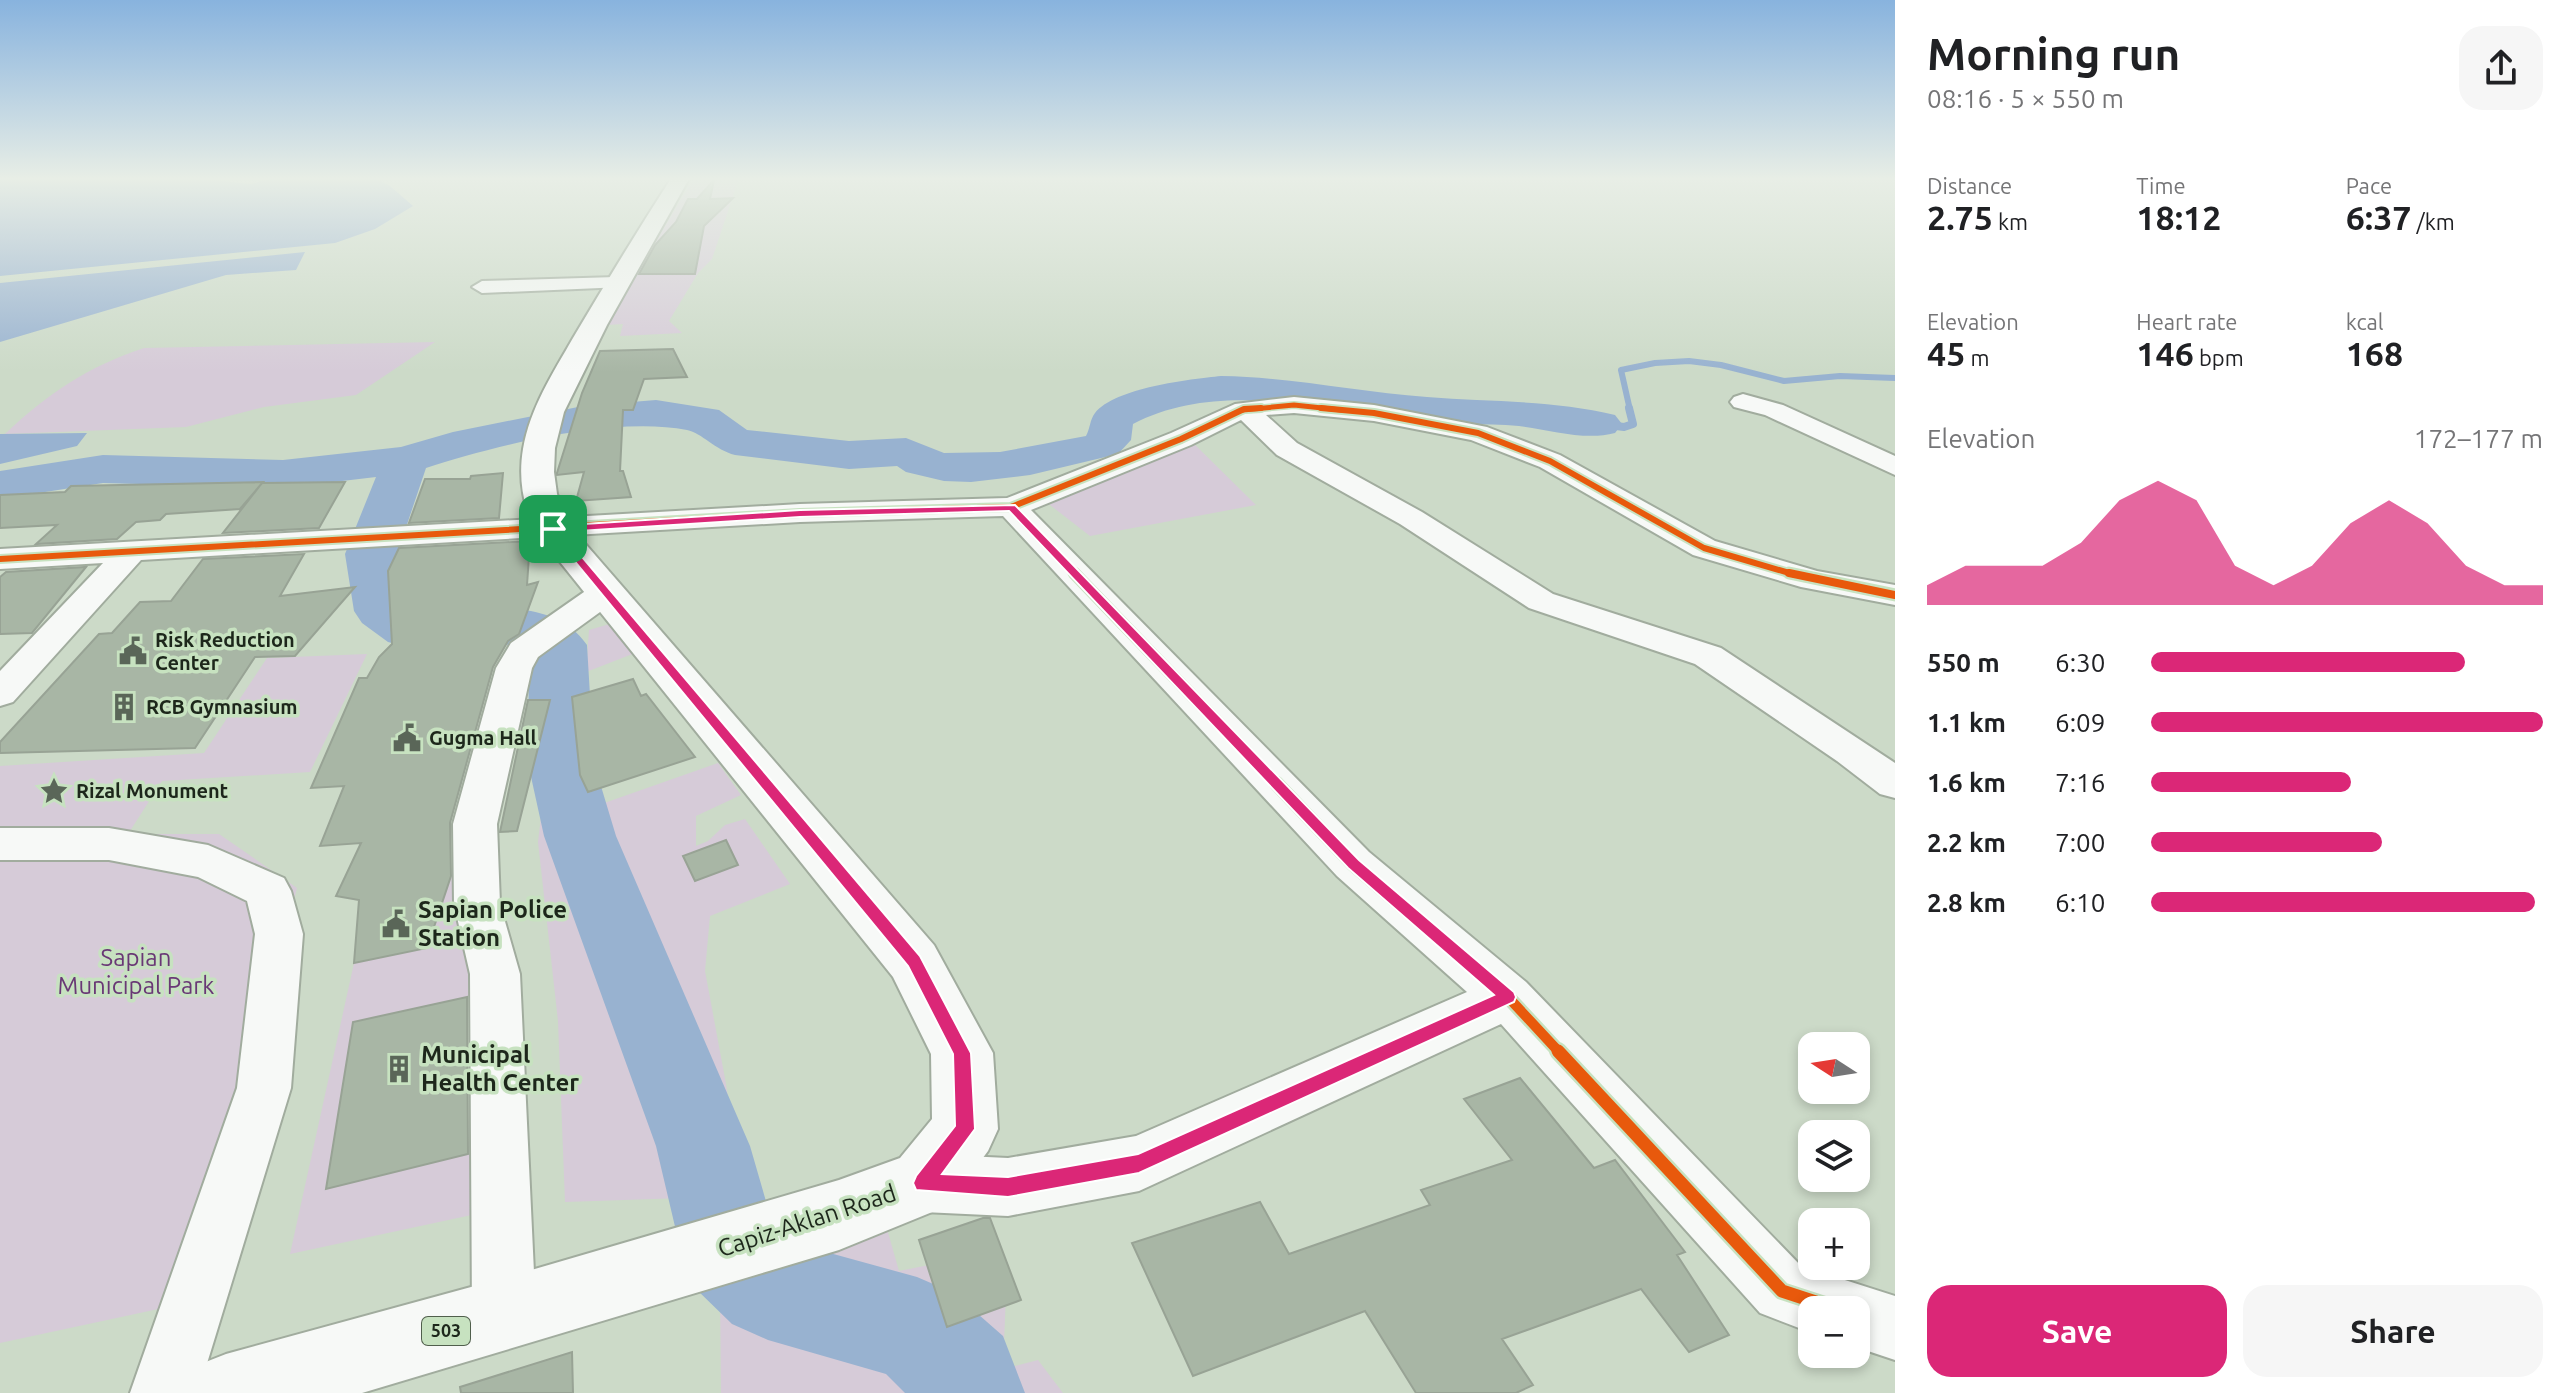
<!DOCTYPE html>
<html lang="en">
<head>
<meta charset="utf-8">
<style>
	:root { --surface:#fff; --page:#f6f6f6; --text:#202124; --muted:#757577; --accent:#db2777 }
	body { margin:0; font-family:Ubuntu,sans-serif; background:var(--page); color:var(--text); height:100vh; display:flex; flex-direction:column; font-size:30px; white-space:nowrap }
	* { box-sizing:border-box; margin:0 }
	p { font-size:26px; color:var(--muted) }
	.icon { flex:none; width:44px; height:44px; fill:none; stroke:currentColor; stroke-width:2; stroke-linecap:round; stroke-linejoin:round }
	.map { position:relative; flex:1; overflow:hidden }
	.details { display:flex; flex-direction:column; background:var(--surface); width:680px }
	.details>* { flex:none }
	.needle { width:52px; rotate:282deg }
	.tools { position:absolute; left:1798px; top:1032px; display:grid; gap:16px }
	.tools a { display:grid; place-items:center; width:72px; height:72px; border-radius:16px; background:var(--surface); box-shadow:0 4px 12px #0003; font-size:40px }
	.pin { position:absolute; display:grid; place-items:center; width:68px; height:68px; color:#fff; margin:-34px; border-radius:16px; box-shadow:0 4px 12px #0006 }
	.round { display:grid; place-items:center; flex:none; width:84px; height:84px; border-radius:24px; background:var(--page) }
	.head { display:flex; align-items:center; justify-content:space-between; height:136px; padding:0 32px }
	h1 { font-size:44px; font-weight:700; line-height:60px }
	.stats { display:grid; grid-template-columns:repeat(3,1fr); gap:12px; height:136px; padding:8px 32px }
	.stats div { display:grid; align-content:center }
	.stats b { font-size:34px; font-weight:700 }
	.stats small { font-size:22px; font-weight:400 }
	.stats p { font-size:22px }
	.chart { height:224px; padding:16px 32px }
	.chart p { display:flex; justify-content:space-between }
	.chart svg { width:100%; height:144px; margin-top:8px; fill:var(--accent); opacity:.7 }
	.primary-button { display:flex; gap:16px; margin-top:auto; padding:16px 32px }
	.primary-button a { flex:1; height:92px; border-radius:24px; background:var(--accent); color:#fff; font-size:32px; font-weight:700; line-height:92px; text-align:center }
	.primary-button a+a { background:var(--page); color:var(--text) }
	ul { padding:0 32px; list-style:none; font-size:26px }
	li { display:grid; grid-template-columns:128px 96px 1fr; align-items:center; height:60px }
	li i { height:20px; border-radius:10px; background:var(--accent) }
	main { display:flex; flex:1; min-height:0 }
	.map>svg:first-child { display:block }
	.green { fill:#d6cbd8 }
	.water { fill:#98b2d0 }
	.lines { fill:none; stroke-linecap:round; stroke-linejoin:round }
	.stream-far1 { stroke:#98b2d0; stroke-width:6 }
	.stream { stroke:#98b2d0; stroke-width:8 }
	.river { fill:#98b2d0; fill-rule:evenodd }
	.building { fill:#a8b6a5; stroke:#98a395; stroke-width:2 }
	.minor-casing { stroke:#a1ac9e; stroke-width:4 }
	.primary-casing { stroke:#a1ac9e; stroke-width:4 }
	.minor { fill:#f7f9f7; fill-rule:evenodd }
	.primary { fill:#f7f9f7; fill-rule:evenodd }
	.cycleway-far4-casing { stroke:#c7e2c0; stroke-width:8 }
	.cycleway-far3-casing { stroke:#c7e2c0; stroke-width:10 }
	.cycleway-far2-casing { stroke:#c7e2c0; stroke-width:13 }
	.cycleway-far1-casing { stroke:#c7e2c0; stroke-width:15 }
	.cycleway-casing { stroke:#c7e2c0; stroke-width:18 }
	.cycleway-far4 { stroke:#e8590c; stroke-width:5 }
	.cycleway-far3 { stroke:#e8590c; stroke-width:6 }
	.cycleway-far2 { stroke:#e8590c; stroke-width:8 }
	.cycleway-far1 { stroke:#e8590c; stroke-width:10 }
	.cycleway { stroke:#e8590c; stroke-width:13 }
	.route { fill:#db2777; stroke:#fff; stroke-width:2; fill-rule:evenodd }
	.labels { text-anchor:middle; stroke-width:7; stroke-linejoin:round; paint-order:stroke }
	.shield { fill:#c7e2c0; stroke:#505f4c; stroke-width:2 }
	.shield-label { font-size:18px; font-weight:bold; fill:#1d271b }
	.poi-label { font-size:20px; font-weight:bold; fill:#1d271b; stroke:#c7e2c0; text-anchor:start }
	.near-poi-label { font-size:24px; font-weight:bold; fill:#1d271b; stroke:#c7e2c0; text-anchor:start }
	.near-park-label { font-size:24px; fill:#693875; stroke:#c7e2c0 }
	.near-street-label { font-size:24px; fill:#1d271b; stroke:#c7e2c0 }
</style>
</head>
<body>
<main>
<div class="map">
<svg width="1895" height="1393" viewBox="0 0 1895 1393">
	<rect width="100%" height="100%" fill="#ccdac8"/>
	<path class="green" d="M694 177H763L738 181 712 259 698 273 669 321 682 333 620 336 623 324 607 325Z
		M435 342 356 395 264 407 186 427 5 434C47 394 89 366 144 348Z
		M1184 434 1256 505 1090 536 1032 491Z
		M620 621 648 648 586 672 589 630Z
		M367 654 310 772 162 781 128 834H219L297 888 191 1302 0 1343V766L204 753 267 658Z
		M718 763 741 795 696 816V846L708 841 725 825 745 819 790 884 710 916 705 971 726 1084 742 1196 565 1202 558 1021 538 842 546 775 576 779 593 807Z
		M456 859 494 991 353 1022 327 1188 489 1149 527 1203 290 1254 354 963 427 948Z
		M877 1194 899 1271 964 1258 1006 1293 1003 1369 1038 1360 1063 1393H721L720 1289 700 1263Z"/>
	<path class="water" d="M0 177H179L251 184 275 177 375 178 390 186 413 206 375 229 335 243 0 276Z
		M305 252 296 270 226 275 0 342V283Z
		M87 433 77 446 0 464V434Z"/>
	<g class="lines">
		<path class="stream-far1" d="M1630 410 1621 370 1655 363 1689 361 1721 365 1784 381 1840 376 1895 378"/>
		<path class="stream" d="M1600 424 1624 427 1633 424 1629 408"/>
		<path class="river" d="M1221 376C1291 377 1358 392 1427 397 1490 402 1554 400 1615 415L1622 424 1615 433C1585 441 1550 430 1519 426 1484 423 1449 425 1415 421 1323 410 1220 379 1133 424L1131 440 1118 454 1030 475 971 482 944 481 906 472 897 466 849 469 735 455C715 450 702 433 687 430 613 416 497 445 426 468L397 554 408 604 421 612C475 611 551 593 587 645L594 763 616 836 750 1146 772 1222 797 1244 917 1277 954 1293 1003 1336 1025 1393H905L886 1374 768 1340 732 1324 695 1288 681 1252 656 1146 544 836 528 763 529 651 519 644 408 647 388 642 362 623 354 611 345 554 376 477 283 488 103 483 0 499V471L103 455 283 460 401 447 453 432 583 406 656 400 719 410 747 430 849 441 906 438 944 453 1000 452 1086 436C1090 429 1090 419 1095 413 1115 388 1190 379 1221 376Z"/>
	</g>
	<path class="building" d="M714 180 710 199 733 198 704 226 695 274H639L655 245 676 222 688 199H697Z
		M673 349 687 377 644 379 633 410H623L620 471H623L631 497 576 501 584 472 557 475V473L582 393 600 351Z
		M503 473 499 518 409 523 425 479H470L471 476Z
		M263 482 240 509 166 514 160 520 136 522 117 539 36 544 57 525 0 528V495L65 492 71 486Z
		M345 482 319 528 223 533 262 483Z
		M530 541 527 585 538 582 519 634 508 641 493 667 450 823 451 876 427 948 354 963 359 900 336 896 361 843 320 846 344 786 311 788 359 678H367L379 657 392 644 388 571 399 548Z
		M304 554 280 596 355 587 295 656 255 657 195 748 0 753V742L99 634 112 633 140 602 171 601 203 559Z
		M86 567 32 633 0 634V577L6 572Z
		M633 679 641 696 646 694 695 757 588 792 580 775 572 697Z
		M528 700H550L517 831 500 832Z
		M726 840 738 865 695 881 683 856Z
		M467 997 468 1154 326 1189 353 1022Z
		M1520 1078 1594 1168 1615 1160 1685 1252 1677 1255 1729 1335 1689 1352 1641 1289 1502 1339 1533 1385 1516 1393H1416L1365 1311 1193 1376 1132 1243 1260 1202 1289 1254 1430 1205 1421 1190 1512 1160 1464 1099Z
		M983 1218H990L1021 1300 947 1327 919 1240Z
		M572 1352 573 1393H461L460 1387Z"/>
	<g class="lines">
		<defs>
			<path id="minor" d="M616 277 626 283 623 287 482 293 472 287 482 281Z
				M1743 394 1783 405 1895 456V475L1765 415 1734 407 1730 402 1734 397Z
				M1294 397 1374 405 1487 427 1560 455 1715 541 1817 571 1895 585V605L1801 587 1693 555 1540 467 1471 440 1374 421 1294 413 1266 415 1297 443 1422 512 1553 594 1721 648 1895 763V798L1880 794 1837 761 1695 664 1529 608 1400 524 1277 455 1241 420 1191 445 1031 510 1369 852 1526 982 1801 1266 1895 1296V1360L1856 1347V1310H1812V1333L1760 1313 1501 1024 1139 1191 1008 1216 923 1212 902 1203 894 1183 902 1163 923 1154 1008 1158 1136 1136 1467 992 1337 876 1003 516 800 522 141 560 13 702 0 706V671L103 563 0 569V549L800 504 1007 498 1171 433 1235 404Z
				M606 582 618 585 623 592 618 599 538 657 532 668 497 824 500 904 520 974 536 1315 527 1338 504 1347 481 1338 472 1315 470 974 454 904 453 824 496 668 511 643 594 585Z
				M0 828H109L208 845 284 878 291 891 303 934 291 1088 198 1393H130L237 1088 255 934 247 901 198 877 109 860H0Z"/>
			<path id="primary" d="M672 177H690L607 325 564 412 555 448 554 472 557 494 569 525 934 945 993 1053 998 1129 988 1151 947 1206 839 1250 362 1393H187L198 1365 226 1354 504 1278 839 1180 900 1158 932 1119 931 1054 893 977 540 537C523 511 518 479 523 449 530 408 553 373 573 338 605 284 638 230 672 177Z"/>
		</defs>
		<use href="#minor" class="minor-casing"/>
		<use href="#primary" class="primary-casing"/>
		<use href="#minor" class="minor"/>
		<use href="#primary" class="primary"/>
		<defs>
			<path id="cycleway-far4" d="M1243 410 1294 405 1341 410"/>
			<path id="cycleway-far3" d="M1321 408 1374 413 1478 433 1550 461 1704 548 1796 575
				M1011 507 1076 575
				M0 559 800 513 1011 507 1181 439 1244 409 1261 408"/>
			<path id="cycleway-far2" d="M1074 573 1278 785
				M1789 573 1895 595"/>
			<path id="cycleway-far1" d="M1276 783 1353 864 1508 997 1560 1053"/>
			<path id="cycleway" d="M1558 1051 1782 1291 1840 1310"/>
		</defs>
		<use href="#cycleway-far4" class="cycleway-far4-casing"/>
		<use href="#cycleway-far3" class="cycleway-far3-casing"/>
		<use href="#cycleway-far2" class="cycleway-far2-casing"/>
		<use href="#cycleway-far1" class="cycleway-far1-casing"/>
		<use href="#cycleway" class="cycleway-casing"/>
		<use href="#cycleway-far4" class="cycleway-far4"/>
		<use href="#cycleway-far3" class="cycleway-far3"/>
		<use href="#cycleway-far2" class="cycleway-far2"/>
		<use href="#cycleway-far1" class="cycleway-far1"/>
		<use href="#cycleway" class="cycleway"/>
	</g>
	<linearGradient id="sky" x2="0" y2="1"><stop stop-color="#88b3de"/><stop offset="0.48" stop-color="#e8eee6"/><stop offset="1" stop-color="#e8eee6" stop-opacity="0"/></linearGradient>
	<rect width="1895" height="372" fill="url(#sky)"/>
	<path class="route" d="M1015 505 1359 860 1514 992 1516 997 1514 1002 1139 1173 1008 1197 916 1190 913 1183 916 1176 955 1126 953 1054 908 966 548 529 553 526 800 510ZM1009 511 1348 868 1494 995 1138 1154 1008 1177 942 1174 975 1129 971 1053 920 956 561 532 800 517Z"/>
	<defs>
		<symbol id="civic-bare" viewBox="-9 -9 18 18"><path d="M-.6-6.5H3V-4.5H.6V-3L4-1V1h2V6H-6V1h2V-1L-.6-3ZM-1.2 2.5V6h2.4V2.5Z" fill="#5a6658" stroke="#c7e2c0" stroke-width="2.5" paint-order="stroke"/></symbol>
		<symbol id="building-bare" viewBox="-9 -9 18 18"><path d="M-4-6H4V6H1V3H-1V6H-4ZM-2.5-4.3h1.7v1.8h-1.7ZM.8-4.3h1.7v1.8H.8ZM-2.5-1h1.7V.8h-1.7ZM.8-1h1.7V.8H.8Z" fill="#5a6658" stroke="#c7e2c0" stroke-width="2.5" paint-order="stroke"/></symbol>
		<symbol id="sight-bare" viewBox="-9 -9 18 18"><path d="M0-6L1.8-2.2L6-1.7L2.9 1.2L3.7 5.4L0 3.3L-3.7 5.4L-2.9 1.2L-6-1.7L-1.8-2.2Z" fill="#5a6658" stroke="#c7e2c0" stroke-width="2.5" paint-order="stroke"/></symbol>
	</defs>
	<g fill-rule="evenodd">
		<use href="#civic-bare" x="113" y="631" width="40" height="40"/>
		<use href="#building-bare" x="104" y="687" width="40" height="40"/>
		<use href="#civic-bare" x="387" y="718" width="40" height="40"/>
		<use href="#sight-bare" x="34" y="771" width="40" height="40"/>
		<use href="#civic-bare" x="376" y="904" width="40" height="40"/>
		<use href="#building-bare" x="379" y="1049" width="40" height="40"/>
	</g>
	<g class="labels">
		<rect class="shield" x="422" y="1317" width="48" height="28" rx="6"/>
		<g class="shield-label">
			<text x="446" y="1337">503</text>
		</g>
		<g class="poi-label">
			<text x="155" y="647">Risk Reduction<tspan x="155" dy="23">Center</tspan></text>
			<text x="146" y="714">RCB Gymnasium</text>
			<text x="429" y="745">Gugma Hall</text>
			<text x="76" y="798">Rizal Monument</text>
		</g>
		<g class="near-poi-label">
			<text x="418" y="918">Sapian Police<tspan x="418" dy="28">Station</tspan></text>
			<text x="421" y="1063">Municipal<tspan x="421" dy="28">Health Center</tspan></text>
		</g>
		<g class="near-park-label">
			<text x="136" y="966">Sapian<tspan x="136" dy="28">Municipal Park</tspan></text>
		</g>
		<g class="near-street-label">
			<text transform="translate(807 1221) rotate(-18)" y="8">Capiz-Aklan Road</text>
		</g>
	</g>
</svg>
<div class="tools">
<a><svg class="needle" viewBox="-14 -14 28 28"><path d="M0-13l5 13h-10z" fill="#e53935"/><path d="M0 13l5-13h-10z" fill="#757577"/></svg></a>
<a><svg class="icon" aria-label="layers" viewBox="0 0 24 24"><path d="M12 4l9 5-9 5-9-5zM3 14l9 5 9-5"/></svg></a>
<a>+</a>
<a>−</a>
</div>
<div class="pin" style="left:553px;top:529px;background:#1e9e55"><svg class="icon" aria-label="arrive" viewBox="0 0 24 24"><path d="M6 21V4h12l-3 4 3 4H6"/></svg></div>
</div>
<section class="details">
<div class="head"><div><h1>Morning run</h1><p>08:16 · 5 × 550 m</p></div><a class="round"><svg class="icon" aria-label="share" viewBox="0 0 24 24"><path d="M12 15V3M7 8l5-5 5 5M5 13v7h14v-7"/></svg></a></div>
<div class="stats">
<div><p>Distance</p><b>2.75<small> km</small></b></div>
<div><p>Time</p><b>18:12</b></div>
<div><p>Pace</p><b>6:37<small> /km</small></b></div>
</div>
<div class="stats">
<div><p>Elevation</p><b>45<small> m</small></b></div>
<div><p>Heart rate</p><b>146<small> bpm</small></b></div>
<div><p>kcal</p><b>168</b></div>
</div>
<div class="chart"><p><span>Elevation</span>172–177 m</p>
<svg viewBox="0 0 160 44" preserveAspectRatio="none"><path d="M0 44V38L10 32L20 32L30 32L40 25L50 12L60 6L70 12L80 32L90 38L100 32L110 19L120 12L130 19L140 32L150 38L160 38V44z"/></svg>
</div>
<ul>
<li><b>550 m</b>6:30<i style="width:80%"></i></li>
<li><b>1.1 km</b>6:09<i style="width:100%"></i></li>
<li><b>1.6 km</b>7:16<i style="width:51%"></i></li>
<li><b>2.2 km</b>7:00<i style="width:59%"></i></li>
<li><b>2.8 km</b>6:10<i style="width:98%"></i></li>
</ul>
<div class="primary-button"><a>Save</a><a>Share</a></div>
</section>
</main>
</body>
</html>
